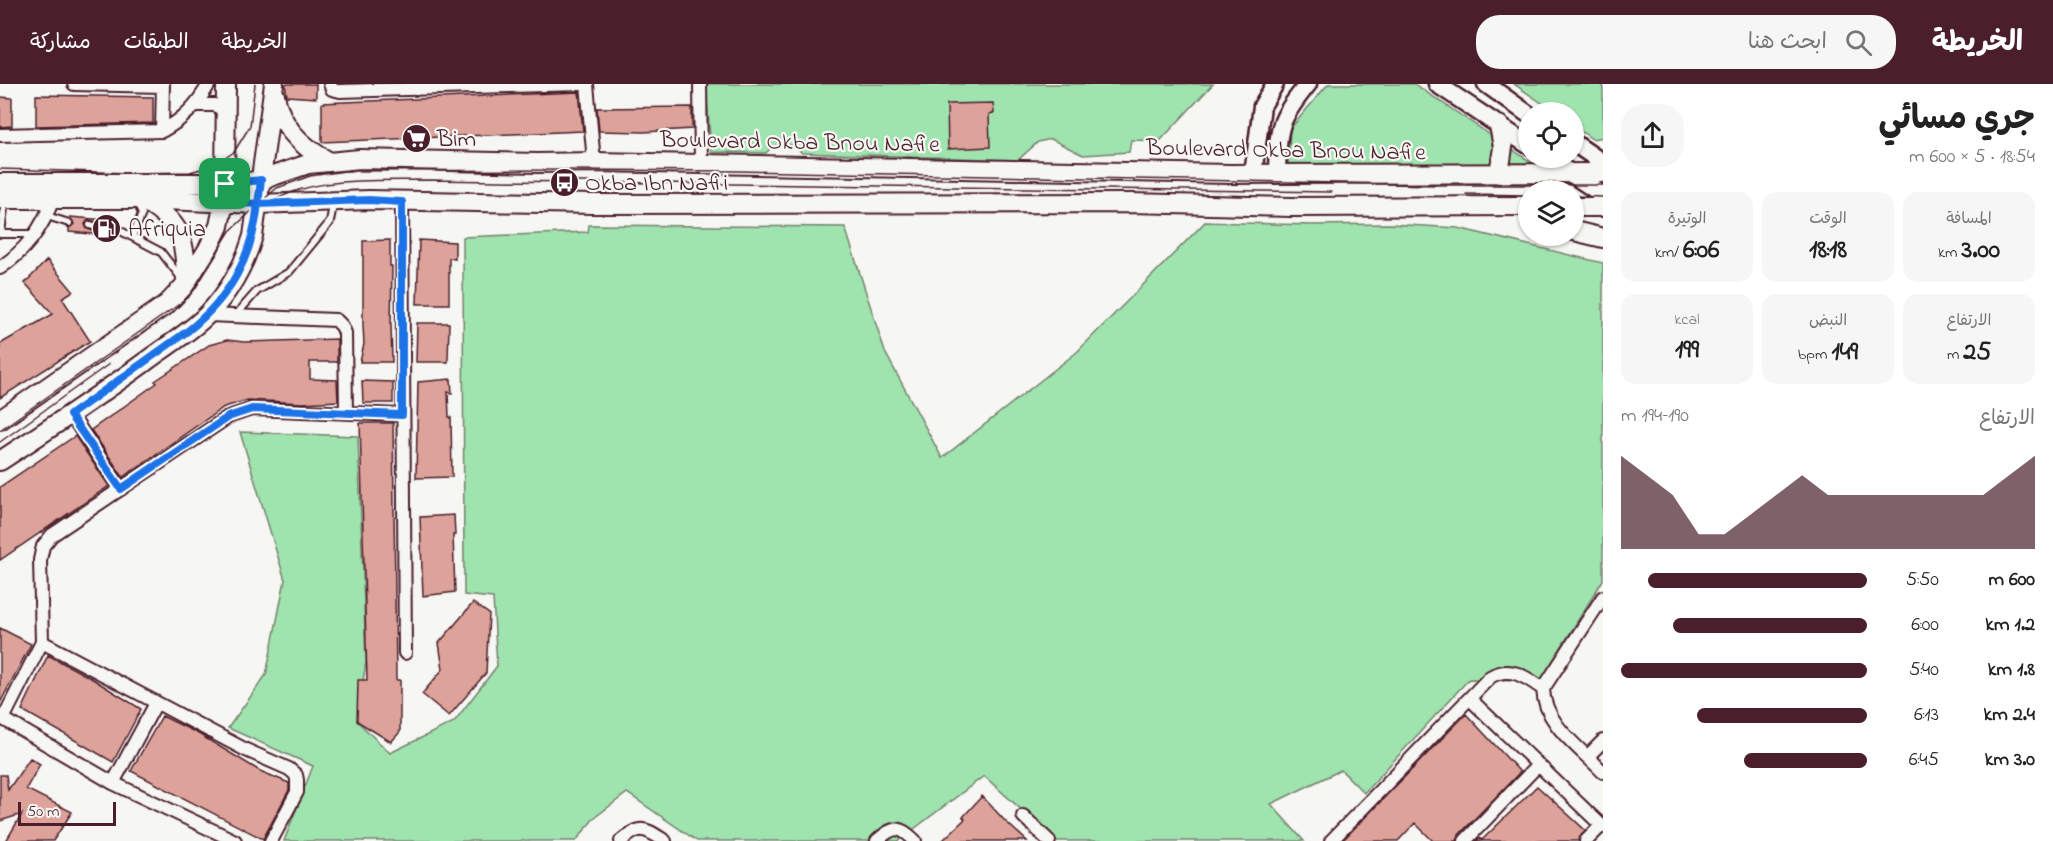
<!DOCTYPE html>
<html lang="ar">
<head>
<meta charset="utf-8">
<style>
	:root { --surface:#fff; --page:#f6f6f6; --text:#222; --muted:#767676; --accent:#4a1f2b }
	body { margin:0; font-family:"Indie Flower","Playpen Sans Arabic",sans-serif; background:var(--page); color:var(--text); direction:rtl; height:100vh; display:flex; flex-direction:column; font-size:22px; white-space:nowrap }
	* { box-sizing:border-box; margin:0 }
	p { font-size:20px; color:var(--muted) }
	.icon { flex:none; width:33px; height:33px; fill:none; stroke:currentColor; stroke-width:2; stroke-linecap:round; stroke-linejoin:round }
	.map { position:relative; flex:1; overflow:hidden; direction:ltr }
	.sheet { display:flex; flex-direction:column; background:var(--surface); width:450px }
	.sheet>* { flex:none }
	.controls { position:absolute; left:1518px; top:18px; display:grid; gap:12px }
	.controls a { display:grid; place-items:center; width:66px; height:66px; border-radius:50%; background:var(--surface); box-shadow:0 2px 4px #0004; font-size:30px }
	.scale { position:absolute; left:18px; bottom:15px; width:98px; box-sizing:border-box; padding-left:6px; border:3px solid #4a1f2b; border-top:0; font-size:16px; line-height:21px; white-space:nowrap; color:#4a1f2b; -webkit-text-stroke:4px #f6f6f2; paint-order:stroke }
	.pin { position:absolute; display:grid; place-items:center; width:51px; height:51px; color:#fff; margin:-26px; border-radius:12px; box-shadow:0 3px 9px #0006 }
	.round { display:grid; place-items:center; flex:none; width:63px; height:63px; border-radius:24px; background:var(--page) }
	.head { display:flex; align-items:center; justify-content:space-between; height:102px; padding:0 18px }
	h1 { font-size:33px; font-weight:700; line-height:45px }
	.metrics { display:grid; grid-template-columns:repeat(3,1fr); gap:9px; height:102px; padding:6px 18px }
	.metrics div { display:grid; align-content:center; border-radius:15px; background:var(--page); text-align:center }
	.metrics b { font-size:26px; font-weight:700 }
	.metrics small { font-size:16px; font-weight:400 }
	.metrics p { font-size:16px }
	.chart { height:168px; padding:12px 18px }
	.chart p { display:flex; justify-content:space-between }
	.chart svg { width:100%; height:108px; margin-top:6px; fill:var(--accent); opacity:.7 }
	ul { padding:0 18px; list-style:none; font-size:20px }
	li { display:grid; grid-template-columns:96px 72px 1fr; align-items:center; height:45px }
	li i { height:15px; border-radius:8px; background:var(--accent) }
	header { display:flex; align-items:center; gap:36px; box-sizing:border-box; height:84px; padding:0 30px; background:var(--accent); color:#fff }
	header strong { font-size:28px }
	nav { display:flex; gap:33px; margin-inline-start:auto; font-size:21px }
	.search { width:420px; height:54px; background:var(--page); display:flex; align-items:center; gap:15px; box-sizing:border-box; padding:0 21px; border-radius:24px; color:var(--muted); font-size:22px }
	main { display:flex; flex:1; min-height:0 }
	.map>svg:first-child { display:block }
	.green { fill:#9fe3af; stroke:#74816d; stroke-width:1.5 }
	.building { fill:#dda39b; stroke:#4a1f2b; stroke-width:1.5; fill-rule:evenodd }
	.lines { fill:none; stroke-linecap:round; stroke-linejoin:round }
	.lane-casing { stroke:#4a1f2b; stroke-width:10 }
	.street-casing { stroke:#4a1f2b; stroke-width:16 }
	.secondary-casing { stroke:#4a1f2b; stroke-width:21 }
	.primary-casing { stroke:#4a1f2b; stroke-width:22 }
	.lane { stroke:#f6f6f2; stroke-width:6 }
	.street { stroke:#f6f6f2; stroke-width:12 }
	.secondary { stroke:#f6f6f2; stroke-width:16 }
	.primary { stroke:#f6f6f2; stroke-width:18 }
	.tram { stroke:#4a1f2b; stroke-width:1.5 }
	.route-casing { stroke:#fff; stroke-width:12 }
	.route { stroke:#1a73e8; stroke-width:8 }
	.labels { text-anchor:middle; stroke-width:4.5; stroke-linejoin:round; paint-order:stroke }
	.poi-label { font-size:24px; fill:#4a1f2b; stroke:#f6f6f2; text-anchor:start }
	.street-label { font-size:24px; fill:#4a1f2b; stroke:#f6f6f2 }
</style>
</head>
<body>
<header>
<strong>الخريطة</strong>
<div class="search"><svg class="icon" aria-label="search" viewBox="0 0 24 24"><circle cx="10" cy="10" r="6"/><path d="M15 15l6 6"/></svg>ابحث هنا</div>
<nav><a>الخريطة</a><a>الطبقات</a><a>مشاركة</a></nav>
</header>
<main>
<section class="sheet">
<div class="head"><div><h1>جري مسائي</h1><p>18:54 · 5 × 600 m</p></div><a class="round"><svg class="icon" aria-label="share" viewBox="0 0 24 24"><path d="M12 15V3M7 8l5-5 5 5M5 13v7h14v-7"/></svg></a></div>
<div class="metrics">
<div><p>المسافة</p><b>3.00<small> km</small></b></div>
<div><p>الوقت</p><b>18:18</b></div>
<div><p>الوتيرة</p><b>6:06<small> /km</small></b></div>
</div>
<div class="metrics">
<div><p>الارتفاع</p><b>25<small> m</small></b></div>
<div><p>النبض</p><b>149<small> bpm</small></b></div>
<div><p>kcal</p><b>199</b></div>
</div>
<div class="chart"><p><span>الارتفاع</span>190–194 m</p>
<svg viewBox="0 0 160 44" preserveAspectRatio="none"><path d="M0 44V6L10 14L20 22L30 38L40 38L50 30L60 22L70 14L80 22L90 22L100 22L110 22L120 22L130 22L140 22L150 14L160 6V44z"/></svg>
</div>
<ul>
<li><b>600 m</b>5:50<i style="width:89%"></i></li>
<li><b>1.2 km</b>6:00<i style="width:79%"></i></li>
<li><b>1.8 km</b>5:40<i style="width:100%"></i></li>
<li><b>2.4 km</b>6:13<i style="width:69%"></i></li>
<li><b>3.0 km</b>6:45<i style="width:50%"></i></li>
</ul>
</section>
<div class="map">
<svg width="1603" height="757" viewBox="0 0 1603 757">
	<rect width="100%" height="100%" fill="#f6f6f2"/>
	<filter id="ink" filterUnits="userSpaceOnUse"><feTurbulence type="fractalNoise" baseFrequency=".0167" numOctaves="2"/><feDisplacementMap in="SourceGraphic" scale="12" xChannelSelector="R" yChannelSelector="G"/><feConvolveMatrix kernelMatrix="1 2 1 2 8 2 1 2 1" color-interpolation-filters="sRGB"/></filter>
	<g filter="url(#ink)">
		<path class="green" d="M706 0H1213L1160 57 1131 56 1129 68 1083 71 1051 55 1038 58 1018 76 802 69 793 61 772 63 766 69 711 68Z
			M1328 0H1414L1540 84H1288L1290 45Z
			M1514 0H1603V53L1592 55 1574 42V28H1555Z
			M1205 138 1312 141 1390 140 1458 144 1603 179V496L1541 596 1469 595 1364 709 1341 686 1271 720 1304 757H1056L984 692 898 757H697L627 709 594 734 576 757H284L313 682 228 644 266 591 285 496 240 348 358 352 366 578 357 637 390 669 454 638 497 582 493 514 464 511 463 153 588 148 589 141 845 143 885 268 942 374 1077 268Z"/>
		<path class="building" d="M285 0H316V14L287 12Z
			M579 8 583 47 322 58V19Z
			M36 11 153 13V39L36 42Z
			M0 13 12 14V42L0 43Z
			M993 19 994 29 989 30 990 63 948 65 947 20Z
			M692 23V45L644 48 599 47 597 24Z
			M70 133 117 137V140L114 141 112 145 117 152 69 148V144L74 140ZM88 136 100 139 102 142 101 146 96 148 87 145 85 140Z
			M390 156V182H392L391 240 392 278H360L364 260 363 241V157Z
			M419 156 455 158V175L449 174V220H417Z
			M47 176 73 207 62 214 90 257 0 314V260L53 230 25 199Z
			M417 239H449L448 278H416Z
			M337 255V278H310V295L337 296 338 317 302 319 248 316 224 323 123 393 91 346 157 299 155 297 209 261 227 256 244 258Z
			M451 295 452 309 448 308 449 333H451L452 393 416 394 418 298Z
			M362 297 393 298V319H363Z
			M360 339H393L396 596H400V648L391 658 357 637 358 596H367Z
			M75 352 109 402 0 476V403Z
			M454 431 455 451H453L455 508 423 512 420 433Z
			M473 519 489 530 486 589 449 632 422 610 443 585 439 559Z
			M0 544 31 560 0 619Z
			M48 571 91 594 141 625 113 678 22 626Z
			M1466 630 1520 688 1459 751 1457 757H1433L1415 739 1398 757H1342Z
			M162 632 197 649 260 687 289 699V706L263 755 131 687Z
			M30 674 40 680 26 705 72 728 53 757H6L22 730 0 737V691H6L8 706Z
			M1537 702 1585 746 1578 757H1476L1480 754 1482 756Z
			M982 712 1005 737 1027 757H942L965 735 963 733Z"/>
		<g class="lines">
			<defs>
				<path id="lane" d="M47 132 69 139
					M90 141 97 143
					M117 145 161 168 182 195
					M0 150H35
					M1 150 5 116
					M132 153 142 130 137 118
					M235 232 257 207 289 188 330 138 333 121"/>
				<path id="street" d="M74 0 163 2
					M330 0 332 5 340 7 580 0
					M587 0 594 78
					M700 0 701 80
					M197 21H215L226 28
					M162 47 163 0
					M0 51 162 47C184 35 197 21 209 0
					M402 118 405 569
					M0 184C26 166 42 145 53 115
					M208 231 336 236 342 242 345 249 346 328
					M71 331 121 405
					M42 558 246 666 289 685 296 691 297 696V708L271 757
					M1543 605 1603 513
					M1543 605C1544 640 1580 664 1603 688
					M1470 615 1603 743
					M0 633 113 699 235 757
					M3 635 42 558 40 476 43 462 52 451 228 333 252 325 402 331
					M1588 672 1603 657
					M113 699 156 619
					M1023 732 1049 757
					M621 757C641 740 644 744 665 757
					M877 757C893 742 899 741 915 757
					M1331 757 1490 593C1510 581 1526 593 1543 605
					M1465 757 1538 681
					M1586 757 1601 742"/>
				<path id="secondary" d="M1437 0 1528 61
					M1486 0 1528 30
					M1574 59 1603 79
					M1548 74 1603 111
					M1253 90 1262 22 1275 0
					M1277 90C1278 43 1278 37 1308 0"/>
				<path id="primary" d="M275 11C280 42 302 63 328 77
					M1499 41 1503 63 1499 90
					M0 99H243L261 96 308 80 360 75 538 79 594 78 1230 90 1603 89
					M0 115H140L258 120 369 116 593 120 1131 119 1290 123 1528 122
					M142 116C182 137 186 157 186 200
					M1574 123H1603
					M1574 147 1603 154
					M0 336 167 220 186 200 208 165 219 142 224 118 225 100 226 0
					M0 377C49 345 97 313 145 278 165 263 189 249 207 231 228 210 245 180 253 152L274 0"/>
			</defs>
			<use href="#lane" class="lane-casing"/>
			<use href="#street" class="street-casing"/>
			<use href="#secondary" class="secondary-casing"/>
			<use href="#primary" class="primary-casing"/>
			<use href="#lane" class="lane"/>
			<use href="#street" class="street"/>
			<use href="#secondary" class="secondary"/>
			<use href="#primary" class="primary"/>
			<path class="tram" d="M0 85 131 89 190 88 215 81 234 68 250 42 255 0
				M1466 110 1528 111
				M1574 112 1603 113
				M265 123C305 91 378 97 427 96L1331 108
				M0 346 188 214 230 147 271 109 277 104 310 92 345 87 566 86 739 87 1437 101H1603
				M0 358 109 280"/>
		</g>
	</g>
	<g class="lines" filter="url(#ink)">
		<defs>
			<path id="route" d="M225 100 224 118 258 120C252 173 231 212 189 246L70 331 121 405 228 333 252 325 402 331V118L369 116 258 120 261 96 225 100"/>
		</defs>
		<use href="#route" class="route-casing"/>
		<use href="#route" class="route"/>
	</g>
	<defs>
		<symbol id="supermarket-disc" viewBox="-11 -11 22 22"><circle r="9.5" fill="#4a1f2b" stroke="#f6f6f2"/><path d="M-6-5.5h2.5l.6 2H6L4.5 2H-2.5L-4.4-4H-6ZM-1.5 3.2a1.3 1.3 0 1 0 .1 0ZM3 3.2a1.3 1.3 0 1 0 .1 0Z" fill="#fff"/></symbol>
		<symbol id="bus-disc" viewBox="-11 -11 22 22"><circle r="9.5" fill="#4a1f2b" stroke="#f6f6f2"/><path d="M-5-6H5V4H4V6H2V4H-2V6H-4V4H-5ZM-3.5-4V0h7V-4ZM-3.5 1.2v1.5H-2V1.2ZM2 1.2v1.5H3.5V1.2Z" fill="#fff"/></symbol>
		<symbol id="fuel-disc" viewBox="-11 -11 22 22"><circle r="9.5" fill="#4a1f2b" stroke="#f6f6f2"/><path d="M-5.5-6h7V0h2V4h1.3V-2.5L3-4.5l.8-.8L6-3V5H2.5V1h-1V6h-7ZM-4.2-4.7v3.2H.2V-4.7Z" fill="#fff"/></symbol>
	</defs>
	<g fill-rule="evenodd">
		<use href="#supermarket-disc" x="400" y="38" width="33" height="33"/>
		<use href="#bus-disc" x="548" y="82" width="33" height="33"/>
		<use href="#fuel-disc" x="90" y="128" width="33" height="33"/>
	</g>
	<g class="labels">
		<g class="poi-label">
			<text x="437" y="62">Bim</text>
			<text x="585" y="106">Okba Ibn Nafii</text>
			<text x="128" y="152">Afriquia</text>
		</g>
		<g class="street-label">
			<text transform="translate(800 57) rotate(1)" y="8">Boulevard Okba Bnou Nafie</text>
			<text transform="translate(1286 65) rotate(1)" y="8">Boulevard Okba Bnou Nafie</text>
		</g>
	</g>
</svg>
<div class="controls">
<a><svg class="icon" aria-label="locate" viewBox="0 0 24 24"><circle cx="12" cy="12" r="6"/><path d="M12 2v4M12 18v4M2 12h4M18 12h4"/></svg></a>
<a><svg class="icon" aria-label="layers" viewBox="0 0 24 24"><path d="M12 4l9 5-9 5-9-5zM3 14l9 5 9-5"/></svg></a>
</div>
<div class="scale">50 m</div>
<div class="pin" style="left:225px;top:100px;background:#1e9e55"><svg class="icon" aria-label="arrive" viewBox="0 0 24 24"><path d="M6 21V4h12l-3 4 3 4H6"/></svg></div>
</div>
</main>
</body>
</html>
